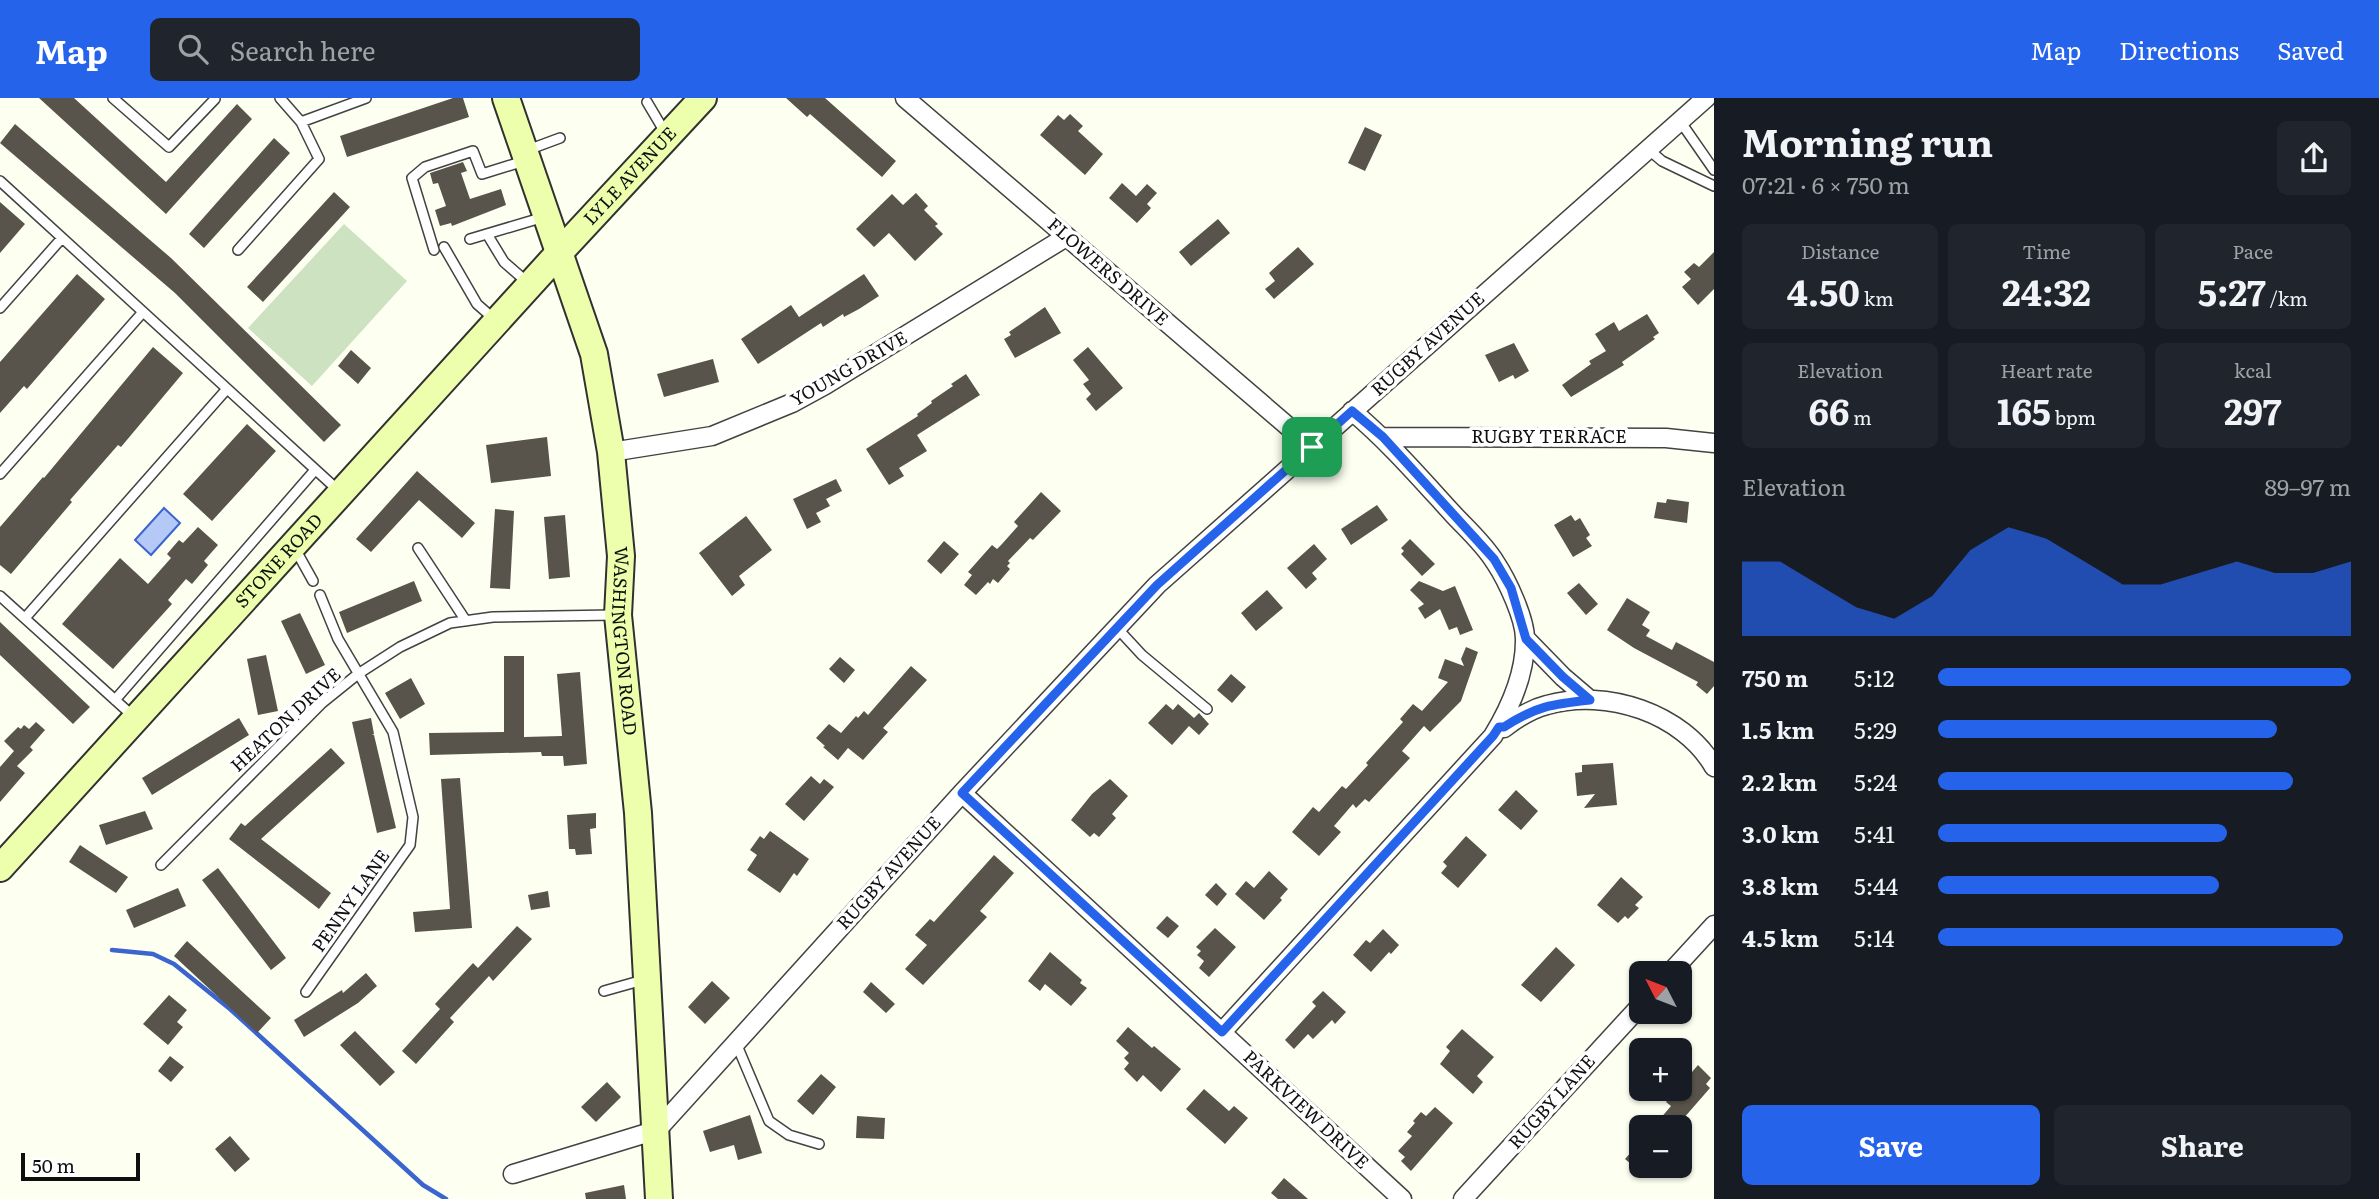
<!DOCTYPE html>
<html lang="en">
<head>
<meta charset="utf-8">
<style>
	:root { --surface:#171b24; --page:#20242c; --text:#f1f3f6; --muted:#9ea1a6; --accent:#2563eb }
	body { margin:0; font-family:Literata,serif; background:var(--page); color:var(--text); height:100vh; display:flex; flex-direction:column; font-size:26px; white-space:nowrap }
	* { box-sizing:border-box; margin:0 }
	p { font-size:23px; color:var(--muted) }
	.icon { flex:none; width:38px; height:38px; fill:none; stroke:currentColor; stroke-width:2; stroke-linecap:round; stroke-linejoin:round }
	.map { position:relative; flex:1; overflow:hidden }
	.side { display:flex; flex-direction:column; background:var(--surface); width:665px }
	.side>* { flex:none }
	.needle { width:46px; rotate:312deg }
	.buttons { position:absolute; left:1629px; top:863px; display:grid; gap:14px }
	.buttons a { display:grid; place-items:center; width:63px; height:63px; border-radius:10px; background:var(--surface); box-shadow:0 2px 5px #0004; font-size:35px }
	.scale { position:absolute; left:21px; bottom:18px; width:119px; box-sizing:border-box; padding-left:7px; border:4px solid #0f0f0f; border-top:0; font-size:19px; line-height:24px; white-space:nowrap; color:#0f0f0f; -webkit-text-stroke:5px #fff; paint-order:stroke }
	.pin { position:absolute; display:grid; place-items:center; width:60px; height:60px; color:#fff; margin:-30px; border-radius:14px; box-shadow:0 4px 10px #0006 }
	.round { display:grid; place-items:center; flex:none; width:74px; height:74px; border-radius:10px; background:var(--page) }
	.headline { display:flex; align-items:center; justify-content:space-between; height:119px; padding:0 28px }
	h1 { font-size:38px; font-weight:700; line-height:52px }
	.stats { display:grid; grid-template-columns:repeat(3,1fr); gap:10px; height:119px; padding:7px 28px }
	.stats div { display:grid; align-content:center; border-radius:10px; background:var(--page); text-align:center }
	.stats b { font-size:35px; font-weight:700 }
	.stats small { font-size:19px; font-weight:400 }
	.stats p { font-size:19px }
	.chart { height:196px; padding:14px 28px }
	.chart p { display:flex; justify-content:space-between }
	.chart svg { width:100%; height:126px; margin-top:7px; fill:var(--accent); opacity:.7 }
	.button { display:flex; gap:14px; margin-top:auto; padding:14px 28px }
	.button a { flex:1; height:80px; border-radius:10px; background:var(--accent); color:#fff; font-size:28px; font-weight:700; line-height:80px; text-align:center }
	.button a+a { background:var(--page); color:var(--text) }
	ul { padding:0 28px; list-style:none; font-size:23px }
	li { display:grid; grid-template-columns:112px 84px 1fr; align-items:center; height:52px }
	li i { height:18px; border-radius:9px; background:var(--accent) }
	header { display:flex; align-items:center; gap:42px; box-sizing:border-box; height:98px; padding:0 35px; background:var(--accent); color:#fff }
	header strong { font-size:33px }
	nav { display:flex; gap:38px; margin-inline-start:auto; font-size:24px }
	.search { width:490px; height:63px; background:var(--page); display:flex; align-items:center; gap:18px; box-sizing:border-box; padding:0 24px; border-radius:10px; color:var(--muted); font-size:26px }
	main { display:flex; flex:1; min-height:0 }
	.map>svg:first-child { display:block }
	.cemetery { fill:#cde2c1 }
	.water { fill:#b5c9f7; stroke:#3b64cf; stroke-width:2 }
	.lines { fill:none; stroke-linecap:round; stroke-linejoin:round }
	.stream { stroke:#3b64cf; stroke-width:4.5 }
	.building { fill:#58544b }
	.lane-casing { stroke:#424242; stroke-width:12 }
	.street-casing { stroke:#424242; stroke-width:21 }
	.secondary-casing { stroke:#313131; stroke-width:30 }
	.lane { stroke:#fff; stroke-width:9 }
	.street { stroke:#fff; stroke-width:18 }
	.secondary { stroke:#edffac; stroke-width:26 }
	.route-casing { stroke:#fff; stroke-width:14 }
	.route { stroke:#2563eb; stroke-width:9 }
	.labels { text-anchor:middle; stroke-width:7; stroke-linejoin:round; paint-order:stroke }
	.street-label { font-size:18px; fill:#0f0f0f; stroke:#fff }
</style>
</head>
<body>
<header>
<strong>Map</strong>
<div class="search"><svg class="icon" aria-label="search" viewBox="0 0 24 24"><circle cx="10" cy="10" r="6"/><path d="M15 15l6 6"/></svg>Search here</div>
<nav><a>Map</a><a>Directions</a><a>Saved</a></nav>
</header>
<main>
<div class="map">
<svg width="1714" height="1101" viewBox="0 0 1714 1101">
	<rect width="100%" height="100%" fill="#fdfff1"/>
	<path class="cemetery" d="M344 126 407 183 312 288 248 230Z"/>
	<path class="water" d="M164 410 180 425 151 457 135 442Z"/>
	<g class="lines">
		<path class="stream" d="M112 852 153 856 174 866 230 911 423 1087 446 1101"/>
	</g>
	<path class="building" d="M39 0H74L166 84 237 6 252 21 166 116Z
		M453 0H463L469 19 347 59 340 38Z
		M786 0H825L896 63 882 79 810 16 807 19Z
		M1070 16 1083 28 1078 33 1103 56 1085 77 1040 37 1058 17 1064 22Z
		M15 26 171 160 341 327 324 344 175 195 0 45Z
		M1365 29 1382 37 1365 73 1348 65Z
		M274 40 290 55 204 150 189 136Z
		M463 64 467 73 461 75 470 101 501 91 506 107 452 128 451 125 440 128 435 112 446 108 438 85 433 86 430 75Z
		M1122 85 1136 98 1147 86 1157 95 1147 106 1151 110 1137 125 1109 100Z
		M334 94 350 109 263 204 247 189Z
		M916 95 928 108 924 112 938 126 935 128 943 136 915 163 889 135 874 149 856 131 892 96 903 107Z
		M0 104 25 126 0 155Z
		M1218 121 1230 135 1191 168 1179 154Z
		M1298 149 1314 166 1274 201 1265 191 1275 183 1269 175Z
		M1714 154V191L1698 207 1682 189 1691 181 1684 174 1694 165 1699 169Z
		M77 176 105 201 27 291 24 288 0 315V264Z
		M864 176 879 198 859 211 844 219 843 216 823 229 821 225 758 266 741 241 791 207 799 219Z
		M1045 209 1061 235 1015 260 1004 241 1011 237 1009 234Z
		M1647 216 1659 235 1653 239 1655 241 1622 264 1624 267 1571 299 1562 287 1591 266 1589 263 1606 253 1595 236 1614 224 1619 233Z
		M1514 245 1529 273 1515 281 1513 277 1499 284 1485 257Z
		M153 249 183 275 121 349 118 347 70 402 72 404 11 476 0 467V429L43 379 44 380Z
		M1088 249 1123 290 1096 313 1086 301 1091 296 1083 286 1089 282 1073 262Z
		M351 252 371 270 358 286 338 268Z
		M713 261 719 284 664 299 657 276Z
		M966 276 980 297 917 337 927 353 899 370 904 378 889 387 866 351 918 318 917 316 932 305 931 303 953 288 951 286Z
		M247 326 276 353 212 423 183 396Z
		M547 339 551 378 491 385 486 347Z
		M417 373 475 425 462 440 419 402 371 454 356 441Z
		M836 381 842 393 826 401 830 408 816 415 821 424 807 431 793 401Z
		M1041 394 1061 413 1033 442 1030 440 1008 463 1010 465 1007 468 1010 471 998 485 993 481 990 486 988 484 976 497 964 487 972 477 968 474 992 447 997 451 1002 446 1018 428 1014 424Z
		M1667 401 1689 404 1687 425 1654 420 1657 404 1666 405Z
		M1377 407 1388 422 1351 447 1341 431Z
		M495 411 514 413 510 491 490 490Z
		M565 417 570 479 549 481 544 419Z
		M1571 417 1575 423 1580 420 1590 437 1586 440 1592 448 1573 459 1554 427Z
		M746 418 772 452 739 478 745 487 732 498 699 455Z
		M198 429 218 447 204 463 208 467 192 486 186 481 168 502 172 506 113 571 62 526 120 460 148 486 171 460 167 456 179 442 183 445Z
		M1410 441 1435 466 1422 478 1401 456 1404 453 1401 450Z
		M944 443 959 456 941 476 927 463Z
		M1314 446 1327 461 1312 475 1317 481 1306 491 1287 470Z
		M414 483 422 503 347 535 339 514Z
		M1419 483 1443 493 1455 488 1473 532 1460 537 1457 529 1449 532 1440 511 1425 521 1418 510 1424 506 1410 492Z
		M1579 485 1598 506 1586 517 1567 495Z
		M1267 492 1283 510 1256 533 1241 515Z
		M1627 500 1650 514 1642 527 1650 532 1646 538 1672 552 1676 544 1714 564V588L1707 596 1696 587 1698 584 1634 550 1607 532Z
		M300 515 325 567 306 576 281 523Z
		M0 524 90 609 73 626 0 557Z
		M1466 549 1478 554 1461 603 1430 634 1424 628 1402 653 1410 660 1369 704 1365 701 1356 710 1353 706 1334 728 1341 734 1319 758 1292 734 1313 709 1319 714 1342 688 1346 691 1368 667 1366 665 1403 624 1400 621 1413 606 1422 613 1448 584 1438 580 1445 561 1464 568 1461 561Z
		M266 557 278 613 258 617 247 561Z
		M504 558H524V639L562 638 557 576 580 574 587 666 564 668 563 658H542L541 654 430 657 429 635 504 634Z
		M840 559 855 572 844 585 829 571Z
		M911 568 927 582 883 630 888 634 863 662 848 650 838 662 823 649 825 648 816 640 829 626 841 635 856 618 858 620 864 613 868 617Z
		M1231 576 1246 589 1232 605 1217 592Z
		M411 580 425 606 400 621 385 595Z
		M1166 606 1173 612 1178 606 1194 620 1199 615 1209 626 1199 637 1189 628 1172 647 1148 625Z
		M239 620 249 637 152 697 142 680Z
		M371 620 374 636 372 637H374L396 730 377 735 352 624Z
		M36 624 45 632 30 649 33 652 17 668 25 675 0 704V669L14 653 4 643 18 629 21 631 24 627 29 631Z
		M331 650 345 665 261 741 331 795 319 811 229 741 241 725 245 728Z
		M1613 665 1617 707 1584 710 1595 696 1577 698 1575 675 1582 674V667Z
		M811 678 820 686 824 681 834 689 804 723 785 706Z
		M460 680 472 830 415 834 413 814 450 811 441 681Z
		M1110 681 1128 698 1112 716 1116 720 1099 739 1094 735 1090 739 1071 722 1092 696Z
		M1516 692 1538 713 1521 732 1498 712Z
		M145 713 153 731 106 747 99 727Z
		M596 715V730L590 731 592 756 576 757 575 751H569L567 717Z
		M770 733 809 761 797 778 794 775 780 795 747 772 757 757 750 752 760 738 764 741Z
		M1466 738 1487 757 1458 790 1441 775 1447 768 1443 764Z
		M80 747 128 779 116 795 69 764Z
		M994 757 1014 775 980 813 987 819 923 887 905 871 927 847 915 837 930 821 934 824Z
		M218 770 286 860 271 872 202 782Z
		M1269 773 1288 791 1280 800 1282 802 1264 822 1235 796 1246 783 1254 790Z
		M1621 779 1643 799 1635 807 1639 810 1628 821 1625 818 1618 825 1597 807Z
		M1216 785 1227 796 1217 808 1205 797Z
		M178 790 186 808 134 830 126 812Z
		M548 793 550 809 531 812 528 797Z
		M1167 818 1179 828 1168 840 1156 830Z
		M517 828 532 841 493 883 489 878 450 920 454 924 416 966 402 953 440 911 435 906 473 865 478 870Z
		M1215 830 1236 849 1209 879 1199 870 1204 863 1197 857 1201 853 1196 849Z
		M1383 831 1399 847 1391 856 1389 854 1371 874 1353 857 1366 842 1370 845Z
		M187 843 271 920 257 935 174 858Z
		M1556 849 1575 867 1541 904 1521 887Z
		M1050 854 1082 882 1080 885 1087 890 1071 908 1045 886 1040 893 1028 883Z
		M366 875 377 888 358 905 304 939 294 922 342 892 343 895Z
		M712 883 730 900 705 926 688 909Z
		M871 884 895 906 886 915 863 894Z
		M1323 893 1346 914 1335 926 1332 922 1313 941 1308 936 1294 951 1285 942 1316 908 1312 904Z
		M169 897 187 912 177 924 183 929 168 947 143 926Z
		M1128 929 1152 950 1154 948 1181 971 1161 994 1143 977 1137 984 1124 971 1129 965 1124 960 1129 955 1116 943Z
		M1462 931 1494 959 1477 978 1483 984 1473 996 1440 966 1450 953 1446 949Z
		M355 933 395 974 380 988 340 947Z
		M170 958 184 969 171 984 158 973Z
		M1698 967 1711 980 1706 986 1710 990 1676 1029H1653L1671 1008 1666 1004 1677 990H1680V988Z
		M821 976 836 989 813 1017 797 1003Z
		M607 984 621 999 596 1024 581 1009Z
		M1204 991 1229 1013 1234 1008 1248 1020 1225 1046 1186 1011Z
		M1435 1009 1453 1025 1411 1073 1401 1063 1405 1059 1398 1053 1412 1038 1407 1034 1415 1025 1413 1023 1421 1014 1426 1018Z
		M750 1017 762 1055 738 1062 734 1047 710 1054 703 1033Z
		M857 1018 885 1020 884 1041 856 1040Z
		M230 1038 250 1061 235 1074 215 1051Z
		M1642 1042V1075L1625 1061Z
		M1284 1080 1308 1101H1278L1271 1095Z
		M624 1087 626 1101H586L585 1095Z"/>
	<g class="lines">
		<defs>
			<path id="lane" d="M113 0 169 49 215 1
				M280 0 301 24
				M647 4 666 36
				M1680 23 1714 72
				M1648 51 1662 63 1714 88
				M525 53 560 40
				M0 83 340 394
				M487 136 504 164 528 185
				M470 141 544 119
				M444 149 477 206 494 221
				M238 152 319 61 301 24 366 0
				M434 152 412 80 425 69 473 53 482 76 524 63
				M0 210 62 140
				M0 376 143 214
				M294 449 313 483
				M418 450 466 523
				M0 498 134 619
				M25 520 226 292
				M1117 530 1142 557 1207 611
				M115 602 315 372
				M161 767 322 605 358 576 400 549 450 525 493 519 614 517
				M604 893 643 882
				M306 894 410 747 413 719 393 634 338 541 320 497
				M736 945 769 1023 789 1037 819 1046"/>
			<path id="street" d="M905 0 1312 349
				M1383 339 1666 340 1714 345
				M611 354 712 338 792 305 825 287 1066 139
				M1526 541 1563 579 1590 602
				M1499 629 1504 630C1517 620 1531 611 1547 607 1606 590 1683 615 1714 669
				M962 695 1402 1101
				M1670 875 1714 827
				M1222 934 1493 638C1510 610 1525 576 1525 543 1526 522 1507 482 1495 464 1484 446 1467 431 1453 416 1420 380 1389 344 1352 313
				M513 1076 657 1032 962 695 1157 487 1706 0
				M1463 1101 1642 906"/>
			<g id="secondary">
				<path id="s1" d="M506 0 594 256 611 354 621 458 618 517 638 715 659 1101"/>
				<path id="s2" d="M0 770 558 156 703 0"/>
			</g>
		</defs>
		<use href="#lane" class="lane-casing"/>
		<use href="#street" class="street-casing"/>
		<use href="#secondary" class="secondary-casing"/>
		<use href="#lane" class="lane"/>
		<use href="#street" class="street"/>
		<use href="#secondary" class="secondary"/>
	</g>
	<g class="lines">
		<defs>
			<path id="route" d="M1352 313 1383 339 1494 461 1511 490 1526 541 1563 579 1590 602C1553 606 1536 608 1504 629H1499L1493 638 1222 934 962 695 1157 487Z"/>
		</defs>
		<use href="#route" class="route-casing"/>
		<use href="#route" class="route"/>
	</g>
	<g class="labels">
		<g class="street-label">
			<text dy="6" stroke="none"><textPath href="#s2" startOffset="936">LYLE AVENUE</textPath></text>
			<text transform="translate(1108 174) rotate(41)" y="6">FLOWERS DRIVE</text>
			<text transform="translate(1428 246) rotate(-42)" y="6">RUGBY AVENUE</text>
			<text transform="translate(849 271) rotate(-30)" y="6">YOUNG DRIVE</text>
			<text x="1549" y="345">RUGBY TERRACE</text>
			<text dy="6" stroke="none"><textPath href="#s2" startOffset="415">STONE ROAD</textPath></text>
			<text dy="6" stroke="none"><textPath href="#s1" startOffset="560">WASHINGTON ROAD</textPath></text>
			<text transform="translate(286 622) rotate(-43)" y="6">HEATON DRIVE</text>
			<text transform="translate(889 775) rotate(-48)" y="6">RUGBY AVENUE</text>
			<text transform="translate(351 803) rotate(-55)" y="6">PENNY LANE</text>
			<text transform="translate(1552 1004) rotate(-48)" y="6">RUGBY LANE</text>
			<text transform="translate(1306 1012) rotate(43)" y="6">PARKVIEW DRIVE</text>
		</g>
	</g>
</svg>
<div class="buttons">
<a><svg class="needle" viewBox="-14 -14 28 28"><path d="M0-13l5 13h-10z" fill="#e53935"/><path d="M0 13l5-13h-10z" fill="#9ea1a6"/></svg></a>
<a>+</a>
<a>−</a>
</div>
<div class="scale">50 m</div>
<div class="pin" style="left:1312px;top:349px;background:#1e9e55"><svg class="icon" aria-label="arrive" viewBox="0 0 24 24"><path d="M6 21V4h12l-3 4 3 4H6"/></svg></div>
</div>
<section class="side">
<div class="headline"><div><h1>Morning run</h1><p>07:21 · 6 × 750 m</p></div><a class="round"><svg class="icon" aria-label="share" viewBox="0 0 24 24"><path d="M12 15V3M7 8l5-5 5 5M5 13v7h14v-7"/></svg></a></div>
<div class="stats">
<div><p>Distance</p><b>4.50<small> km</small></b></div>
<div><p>Time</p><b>24:32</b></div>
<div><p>Pace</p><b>5:27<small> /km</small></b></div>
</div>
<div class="stats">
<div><p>Elevation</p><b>66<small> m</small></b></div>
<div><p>Heart rate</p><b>165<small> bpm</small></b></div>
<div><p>kcal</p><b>297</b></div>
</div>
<div class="chart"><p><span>Elevation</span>89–97 m</p>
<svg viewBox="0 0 160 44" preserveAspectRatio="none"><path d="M0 44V18L10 18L20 26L30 34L40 38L50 30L60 14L70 6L80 10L90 18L100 26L110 26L120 22L130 18L140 22L150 22L160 18V44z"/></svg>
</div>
<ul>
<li><b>750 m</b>5:12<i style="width:100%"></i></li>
<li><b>1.5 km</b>5:29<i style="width:82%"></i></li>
<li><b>2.2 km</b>5:24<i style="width:86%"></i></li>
<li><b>3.0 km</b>5:41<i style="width:70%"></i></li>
<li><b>3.8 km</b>5:44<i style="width:68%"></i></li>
<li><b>4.5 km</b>5:14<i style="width:98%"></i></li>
</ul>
<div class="button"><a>Save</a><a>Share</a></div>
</section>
</main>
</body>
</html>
